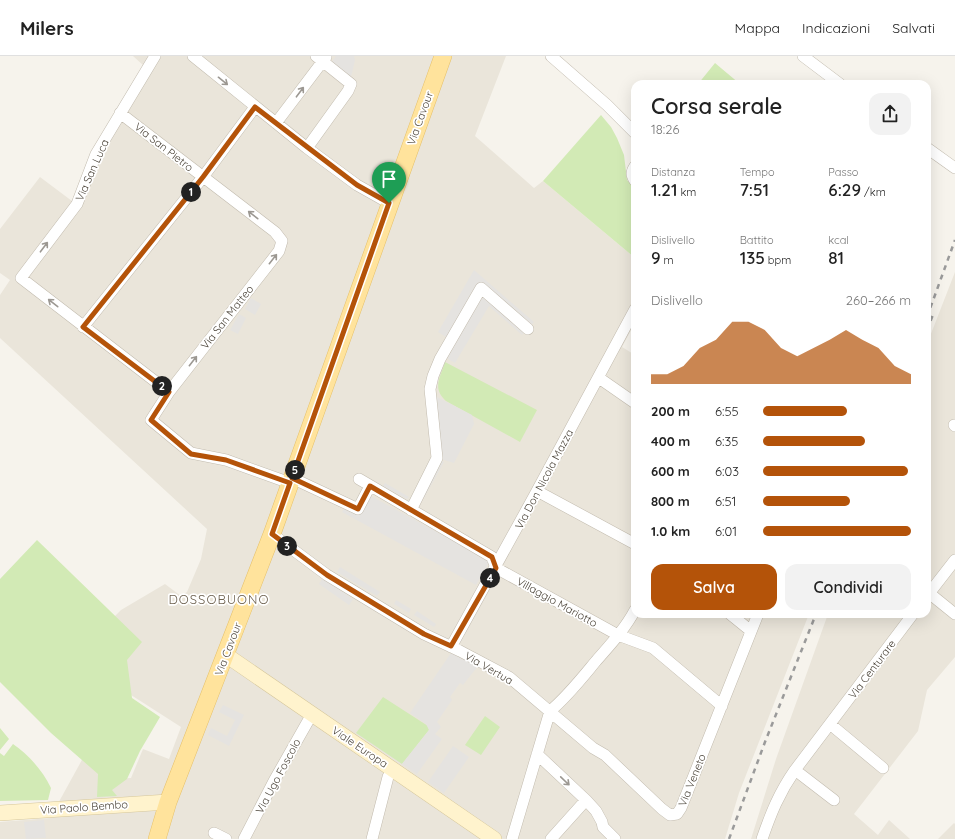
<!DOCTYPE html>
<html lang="it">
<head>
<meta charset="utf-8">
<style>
	:root { --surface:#fff; --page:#f2f2f2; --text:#222; --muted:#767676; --line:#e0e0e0; --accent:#b45309 }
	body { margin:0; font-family:Quicksand,sans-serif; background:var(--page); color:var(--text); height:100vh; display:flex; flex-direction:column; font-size:15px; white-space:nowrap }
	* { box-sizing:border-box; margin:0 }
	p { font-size:13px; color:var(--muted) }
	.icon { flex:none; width:22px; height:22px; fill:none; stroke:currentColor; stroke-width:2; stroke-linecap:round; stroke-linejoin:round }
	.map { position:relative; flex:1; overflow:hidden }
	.panel { position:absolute; left:631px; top:24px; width:300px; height:538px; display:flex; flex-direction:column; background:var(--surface); border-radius:12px; box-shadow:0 4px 16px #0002 }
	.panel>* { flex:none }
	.pin { position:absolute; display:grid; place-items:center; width:34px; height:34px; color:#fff; margin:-41px -17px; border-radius:50% 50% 50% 0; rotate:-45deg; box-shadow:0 0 4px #0007 }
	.pin .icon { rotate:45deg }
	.km { position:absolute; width:20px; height:20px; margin:-10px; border-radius:50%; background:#222; color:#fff; font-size:11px; line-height:20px; text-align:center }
	.round { display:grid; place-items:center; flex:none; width:42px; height:42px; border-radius:12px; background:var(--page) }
	.overview { display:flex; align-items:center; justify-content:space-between; height:68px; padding:0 20px }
	h1 { font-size:22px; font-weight:600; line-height:30px }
	.stats { display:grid; grid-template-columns:repeat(3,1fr); gap:6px; height:68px; padding:4px 20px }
	.stats div { display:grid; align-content:center }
	.stats b { font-size:17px; font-weight:600 }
	.stats small { font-size:11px; font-weight:400 }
	.stats p { font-size:11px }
	.chart { height:112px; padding:8px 20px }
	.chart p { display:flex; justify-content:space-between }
	.chart svg { width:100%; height:72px; margin-top:4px; fill:var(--accent); opacity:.7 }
	.cta { display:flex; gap:8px; margin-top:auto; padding:8px 20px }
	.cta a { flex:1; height:46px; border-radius:12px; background:var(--accent); color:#fff; font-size:16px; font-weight:600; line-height:46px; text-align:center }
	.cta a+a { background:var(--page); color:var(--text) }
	ul { padding:0 20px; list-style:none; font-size:13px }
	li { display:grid; grid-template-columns:64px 48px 1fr; align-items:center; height:30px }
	li i { height:10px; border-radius:5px; background:var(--accent) }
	header { display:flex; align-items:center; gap:24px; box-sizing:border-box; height:56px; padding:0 20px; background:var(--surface); border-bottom:1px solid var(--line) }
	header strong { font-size:19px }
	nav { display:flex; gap:22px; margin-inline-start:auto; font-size:14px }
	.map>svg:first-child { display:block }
	.residential { fill:#eae5da }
	.green { fill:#d2eab5 }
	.parking { fill:#e5e3e0 }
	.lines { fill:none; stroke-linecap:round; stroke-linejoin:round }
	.street-casing { stroke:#c2bbae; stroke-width:12 }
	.secondary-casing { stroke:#d6c79b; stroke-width:16 }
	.primary-casing { stroke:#e6c16a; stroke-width:18 }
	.street { stroke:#fff; stroke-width:11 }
	.secondary { stroke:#fff3cd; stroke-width:15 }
	.primary { stroke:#ffe39c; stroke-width:17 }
	.rail { stroke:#9a9a9a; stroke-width:2.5; stroke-dasharray:5 5; stroke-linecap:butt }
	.oneway { stroke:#9c9892 }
	.route-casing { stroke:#fff; stroke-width:8 }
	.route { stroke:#b45309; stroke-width:5 }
	.labels { text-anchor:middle; stroke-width:3.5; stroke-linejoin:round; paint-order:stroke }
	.street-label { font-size:11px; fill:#4b4439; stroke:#fff }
	.quarter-label { font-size:13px; letter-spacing:1px; fill:#6e6250; stroke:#fff }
</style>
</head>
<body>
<header>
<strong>Milers</strong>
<nav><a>Mappa</a><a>Indicazioni</a><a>Salvati</a></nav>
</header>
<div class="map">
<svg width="955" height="783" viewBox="0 0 955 783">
	<rect width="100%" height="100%" fill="#f6f3ec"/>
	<path class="residential" d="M133 0H506L475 80 534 132 543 125 635 202V267L622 291 635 299V558H809L739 737 725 783H0V766L50 762 83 702 112 723 131 722 143 693 169 703 181 671 117 630 115 560 121 554 165 528 181 540 187 536 201 503 207 473 0 282V239L10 224 0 217V173L40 121 72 145 104 92 144 10Z
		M955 216V601L927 634 918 675 854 758 878 779 889 764 910 783H751L776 703 828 558H927V288Z
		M954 767 955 768V783H938Z"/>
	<path class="green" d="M715 7 740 28H698Z
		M601 59 611 71 617 82 624 99 627 124 635 132V202L543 125Z
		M445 306 537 354 520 386 446 345C432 332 440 322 445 306Z
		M37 484 142 586 127 604 132 642 160 661 140 695 127 723 112 734 117 740 97 741 98 718 51 677 0 626V523Z
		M383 641 428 670 429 674 402 708 356 677Z
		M485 660 500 671 481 699 465 689Z
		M0 672 9 683 0 694Z
		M13 688C28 698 43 715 51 732L48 744 0 745V697L4 700Z"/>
	<path class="parking" d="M336 0H354L355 4 352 17 347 31 327 13Z
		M474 214 534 266 522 279 489 250 455 307 448 303 446 281 438 276Z
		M251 242 261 248 255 259 245 253Z
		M239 258 246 262 238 278 230 274Z
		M435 340 472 359 474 368 454 407 441 403Z
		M442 405 444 406 424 442 422 441Z
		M385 427 409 441 407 443 383 430Z
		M369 439 490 505 476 529 342 456 346 450 359 457Z
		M340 511 380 536 377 540 337 516Z
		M323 522 353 543 349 549 319 528Z
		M396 544 411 553 409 557 394 548Z
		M417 555 436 568 434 571 414 559Z
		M451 597 478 610 463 629 460 627 450 641 452 644 437 666 441 671 435 678 442 683 417 718 402 708 429 674 426 668 410 657Z
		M223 649 244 659 229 690 208 679 211 672 227 680 235 664 219 656Z
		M453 690 469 701 444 737 428 726Z
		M44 764 46 782 26 783 24 766Z"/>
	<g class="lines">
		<defs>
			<path id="street" d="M155 0 96 98 77 148 21 222 169 336 151 364 191 397 226 404 290 427
				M193 0 307 92 357 129 389 147
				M551 0 607 49 635 77
				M803 0 840 28
				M120 57 275 176 282 185 279 195 169 336
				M276 67 326 1
				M307 92 348 35 351 28 316 0
				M927 92 955 112
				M635 110C631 116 631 119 635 125
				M83 271 203 121 255 51
				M599 322 635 347
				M954 369 955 370
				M292 422 358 453 370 430
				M359 423 492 501 496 512
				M537 435 635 488
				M411 454 437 402 430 333 433 320 440 303 481 232 528 273
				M272 478 327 519 424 578 460 595 509 621 593 692 605 699 662 753 670 759 677 758 681 752 758 558
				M496 512 618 579 653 592 722 650
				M929 537 955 558
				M927 540 955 504
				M730 558 751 575
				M451 591 537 435 635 253
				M550 655C567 641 581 623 596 605 610 589 625 573 635 554
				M830 668 883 712
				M537 698 586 744 551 783
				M795 714 834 744
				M586 744 596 755 602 766 603 771 615 783
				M214 777 226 783
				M244 783 274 725 312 658
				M372 783 388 721 393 713
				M512 783 550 655
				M762 783C771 757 779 737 795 714L913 558"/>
			<path id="secondary" d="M226 599 494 783
				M0 757 168 746"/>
			<path id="primary" d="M157 783 168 746 272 478 443 0"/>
		</defs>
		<use href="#street" class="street-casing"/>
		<use href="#secondary" class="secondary-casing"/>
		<use href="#primary" class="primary-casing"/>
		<use href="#street" class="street"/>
		<use href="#secondary" class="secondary"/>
		<use href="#primary" class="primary"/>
		<path class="rail" d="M927 261 955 184
			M927 274 934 256
			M729 783 765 686 816 558"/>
	</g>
	<defs><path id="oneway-shaft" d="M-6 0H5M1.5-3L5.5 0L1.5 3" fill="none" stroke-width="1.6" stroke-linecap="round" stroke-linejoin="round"/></defs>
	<g class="oneway">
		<use href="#oneway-shaft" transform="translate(223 25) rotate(39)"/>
		<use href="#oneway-shaft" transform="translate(300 36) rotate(-53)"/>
		<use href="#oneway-shaft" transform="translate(253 159) rotate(-142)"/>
		<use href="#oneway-shaft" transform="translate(44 191) rotate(-53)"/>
		<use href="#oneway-shaft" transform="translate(273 203) rotate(-52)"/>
		<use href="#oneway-shaft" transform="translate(53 247) rotate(-142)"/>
		<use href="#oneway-shaft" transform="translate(193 305) rotate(-52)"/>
		<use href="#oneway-shaft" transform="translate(565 725) rotate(44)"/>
	</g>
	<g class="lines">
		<defs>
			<path id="route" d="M255 51 357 129 389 147 292 422 358 453 370 430 492 501 496 512 451 590 424 578 327 519 272 478 290 427 226 404 191 398 151 364 169 336 83 271 203 121Z"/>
		</defs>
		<use href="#route" class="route-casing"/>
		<use href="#route" class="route"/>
	</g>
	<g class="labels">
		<g class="street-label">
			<text transform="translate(420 62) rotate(-70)" y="4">Via Cavour</text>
			<text transform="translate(164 91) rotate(38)" y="4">Via San Pietro</text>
			<text transform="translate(92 114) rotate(-66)" y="4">Via San Luca</text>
			<text transform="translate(227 261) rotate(-52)" y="4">Via San Matteo</text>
			<text transform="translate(544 423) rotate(-62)" y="4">Via Don Nicola Mazza</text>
			<text transform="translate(557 546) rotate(29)" y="4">Villaggio Mariotto</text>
			<text transform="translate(228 593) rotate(-69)" y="4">Via Cavour</text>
			<text transform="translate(489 612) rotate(30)" y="4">Via Vertua</text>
			<text transform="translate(872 613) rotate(-53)" y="4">Via Centurare</text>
			<text transform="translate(360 691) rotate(34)" y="4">Viale Europa</text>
			<text transform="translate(278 720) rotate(-62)" y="4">Via Ugo Foscolo</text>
			<text transform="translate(692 724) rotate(-68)" y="4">Via Veneto</text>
			<text transform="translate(84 751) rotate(-4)" y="4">Via Paolo Bembo</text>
		</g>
		<g class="quarter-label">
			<text x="219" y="548">DOSSOBUONO</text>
		</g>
	</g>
</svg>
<div class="pin" style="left:389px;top:147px;background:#1e9e55"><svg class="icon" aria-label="arrive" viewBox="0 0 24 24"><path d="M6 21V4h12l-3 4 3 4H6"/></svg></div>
<b class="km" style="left:191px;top:136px">1</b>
<b class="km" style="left:162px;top:330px">2</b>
<b class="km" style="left:287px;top:490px">3</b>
<b class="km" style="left:490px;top:522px">4</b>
<b class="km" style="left:295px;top:414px">5</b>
<section class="panel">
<div class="overview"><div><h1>Corsa serale</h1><p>18:26</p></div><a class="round"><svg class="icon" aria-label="share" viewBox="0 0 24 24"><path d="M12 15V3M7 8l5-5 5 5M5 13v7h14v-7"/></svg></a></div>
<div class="stats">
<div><p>Distanza</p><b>1.21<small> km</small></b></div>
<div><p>Tempo</p><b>7:51</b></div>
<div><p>Passo</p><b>6:29<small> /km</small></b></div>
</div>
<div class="stats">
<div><p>Dislivello</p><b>9<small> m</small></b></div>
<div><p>Battito</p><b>135<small> bpm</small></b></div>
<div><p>kcal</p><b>81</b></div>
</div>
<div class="chart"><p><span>Dislivello</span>260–266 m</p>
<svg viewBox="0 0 160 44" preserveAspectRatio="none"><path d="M0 44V38L10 38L20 33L30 22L40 17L50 6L60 6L70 11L80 22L90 27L100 22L110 17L120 11L130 17L140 22L150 33L160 38V44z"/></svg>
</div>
<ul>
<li><b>200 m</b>6:55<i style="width:57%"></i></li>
<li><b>400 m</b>6:35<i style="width:69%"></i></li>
<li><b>600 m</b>6:03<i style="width:98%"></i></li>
<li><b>800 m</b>6:51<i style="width:59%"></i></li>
<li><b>1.0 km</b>6:01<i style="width:100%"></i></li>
</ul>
<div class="cta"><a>Salva</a><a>Condividi</a></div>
</section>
</div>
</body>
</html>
